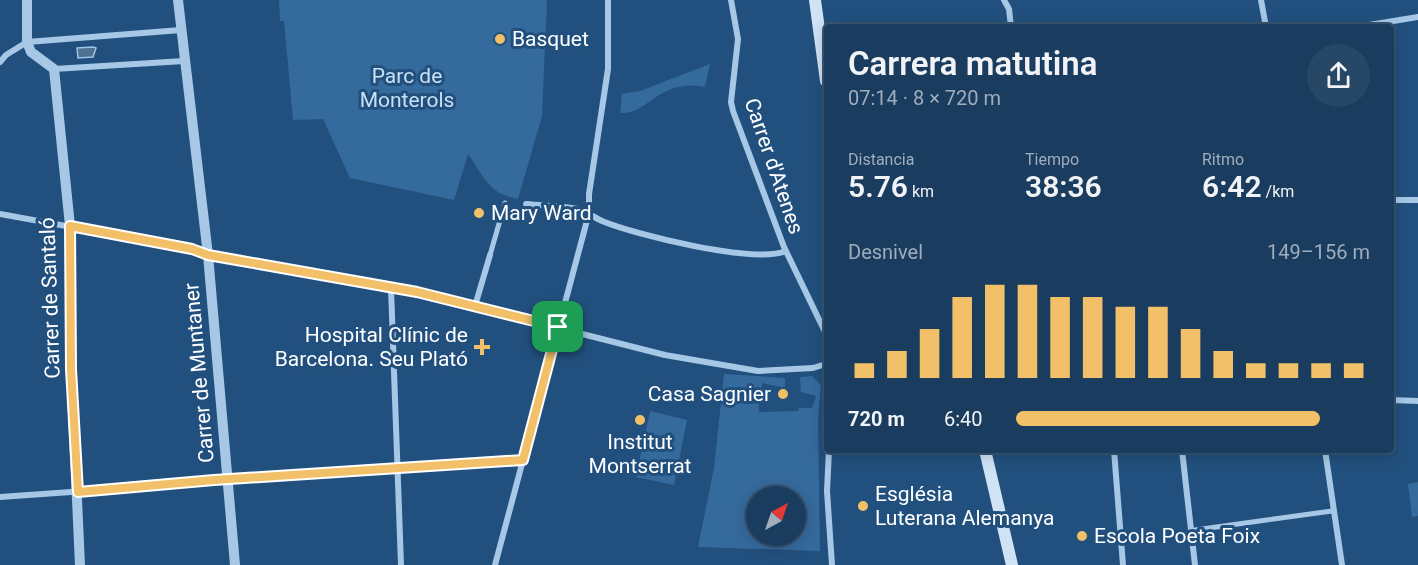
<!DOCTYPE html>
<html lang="es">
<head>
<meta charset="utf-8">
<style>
	:root { --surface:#1a3c5e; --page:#274767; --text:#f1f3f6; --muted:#9fadbc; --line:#385673; --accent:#f2c068 }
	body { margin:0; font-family:Roboto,sans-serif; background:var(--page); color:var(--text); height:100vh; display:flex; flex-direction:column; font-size:22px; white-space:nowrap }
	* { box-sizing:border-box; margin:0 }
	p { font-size:20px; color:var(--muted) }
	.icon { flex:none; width:33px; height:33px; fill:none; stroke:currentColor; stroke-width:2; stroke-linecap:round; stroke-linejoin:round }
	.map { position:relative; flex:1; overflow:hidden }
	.side { position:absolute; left:824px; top:24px; width:570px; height:429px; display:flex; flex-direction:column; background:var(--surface); border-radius:6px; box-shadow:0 3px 15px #0003,0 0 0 2px var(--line) }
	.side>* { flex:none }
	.needle { width:39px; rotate:40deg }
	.tools { position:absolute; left:746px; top:486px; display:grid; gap:12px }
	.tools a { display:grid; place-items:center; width:60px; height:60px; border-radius:50%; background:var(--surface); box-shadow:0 3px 15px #0003,0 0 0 2px var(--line); font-size:30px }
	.pin { position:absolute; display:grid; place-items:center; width:51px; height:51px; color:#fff; margin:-26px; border-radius:12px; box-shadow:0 3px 9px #0006 }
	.round { display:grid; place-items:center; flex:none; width:63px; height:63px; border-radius:32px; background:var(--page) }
	.head { display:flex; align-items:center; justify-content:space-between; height:102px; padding:0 24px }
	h1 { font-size:33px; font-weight:600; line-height:45px }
	.stats { display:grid; grid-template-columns:repeat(3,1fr); gap:9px; height:102px; padding:6px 24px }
	.stats div { display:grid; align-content:center }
	.stats b { font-size:30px; font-weight:600 }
	.stats small { font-size:16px; font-weight:400 }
	.stats p { font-size:16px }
	.chart { height:168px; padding:12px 24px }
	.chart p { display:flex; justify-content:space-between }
	.chart svg { width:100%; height:108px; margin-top:6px; stroke:var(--accent); stroke-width:6 }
	ul { padding:0 24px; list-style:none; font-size:20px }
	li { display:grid; grid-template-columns:96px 72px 1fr; align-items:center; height:45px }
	li i { height:15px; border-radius:8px; background:var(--accent) }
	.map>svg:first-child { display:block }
	.green { fill:#356a9c; fill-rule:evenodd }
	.water { fill:#4f7192; stroke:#9ac3e8; stroke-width:1.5 }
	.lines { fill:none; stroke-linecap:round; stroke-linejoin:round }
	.pedestrian { stroke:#a6c8e6; stroke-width:5 }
	.minor { stroke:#a6c8e6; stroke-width:6 }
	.tertiary { stroke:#a6c8e6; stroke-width:10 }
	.secondary { stroke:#d0e3f5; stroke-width:12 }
	.route-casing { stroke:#fff; stroke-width:12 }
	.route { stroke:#f2c068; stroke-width:8 }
	.poi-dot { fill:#f2c068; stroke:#22507e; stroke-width:2 }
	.labels { text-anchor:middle; stroke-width:6; stroke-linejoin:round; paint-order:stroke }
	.poi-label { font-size:21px; fill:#fff; stroke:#22507e; text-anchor:start }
	.park-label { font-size:21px; fill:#c9e0f5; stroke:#22507e }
	.street-label { font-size:21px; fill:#fff; stroke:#22507e }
</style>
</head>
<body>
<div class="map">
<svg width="1418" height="565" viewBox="0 0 1418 565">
	<rect width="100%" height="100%" fill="#22507e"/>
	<path class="green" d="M279 0H547L542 116 518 199C488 194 484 176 468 154L454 200 350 178 323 119 293 120 284 21H280Z
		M710 64 705 87C658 78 649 115 620 113L622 94 640 91Z
		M724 374 785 378V388L762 383V388L758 389 759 412 798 411 799 408H812L816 396 801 392 800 377 812 376 821 385 818 418 820 551 698 547 714 468ZM795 496V536H756V496Z
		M650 411 687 420 674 485 636 477Z
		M1418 482V516L1412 517 1408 484Z"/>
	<path class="water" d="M93 47 96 48 93 57 78 58 77 48Z"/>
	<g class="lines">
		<path class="pedestrian" d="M490 255 505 203
			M1195 530 1332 511"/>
		<path class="minor" d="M731 0 738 39 731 102 733 111 784 247 826 334
			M1004 0 1009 9 1011 27
			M1261 0 1266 27
			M1357 27 1418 17
			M0 62 6 55 27 42 181 30
			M54 69 184 61
			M1390 200H1418
			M526 204C543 206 561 205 577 209 586 211 593 217 602 221 636 235 753 264 786 251
			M0 214 192 249 208 255 417 292 665 355 758 371 813 368 826 364
			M391 288 401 565
			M475 306 490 255
			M1390 400 1418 401
			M829 450 827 491 832 565
			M1114 450 1123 565
			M1182 450 1195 565
			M1325 450 1342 565
			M0 497 523 460
			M495 565 589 213V194L608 69V0"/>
		<path class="tertiary" d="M27 0V42L31 52 54 69 70 226 71 369 80 565
			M178 0 208 255 235 565"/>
		<path class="secondary" d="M815 0 826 81
			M985 450 1012 565"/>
	</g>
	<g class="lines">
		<defs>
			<path id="route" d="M70 226 192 249 208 255 417 292 558 327 523 460 214 480 78 492 71 369Z"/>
		</defs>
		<use href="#route" class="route-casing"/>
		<use href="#route" class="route"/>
	</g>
	<g class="poi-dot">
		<circle cx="500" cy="39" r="6"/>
		<circle cx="479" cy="213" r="6"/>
		<path d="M479 338h6v6h6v6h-6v6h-6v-6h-6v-6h6z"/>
		<circle cx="783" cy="394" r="6"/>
		<circle cx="640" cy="420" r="6"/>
		<circle cx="863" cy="506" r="6"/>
		<circle cx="1082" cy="536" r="6"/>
	</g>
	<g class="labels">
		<g class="poi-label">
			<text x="512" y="46">Basquet</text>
			<text x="491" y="220">Mary Ward</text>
			<text x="468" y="342" text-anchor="end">Hospital Clínic de<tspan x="468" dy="24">Barcelona. Seu Plató</tspan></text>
			<text x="771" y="401" text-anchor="end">Casa Sagnier</text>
			<text x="640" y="449" text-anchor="middle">Institut<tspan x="640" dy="24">Montserrat</tspan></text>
			<text x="875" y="501">Església<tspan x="875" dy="24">Luterana Alemanya</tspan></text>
			<text x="1094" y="543">Escola Poeta Foix</text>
		</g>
		<g class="park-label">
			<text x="407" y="83">Parc de<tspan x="407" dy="24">Monterols</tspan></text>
		</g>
		<g class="street-label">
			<text transform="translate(774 166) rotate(71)" y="7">Carrer d'Atenes</text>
			<text transform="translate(50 298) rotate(-92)" y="7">Carrer de Santaló</text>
			<text transform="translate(199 373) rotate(-95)" y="7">Carrer de Muntaner</text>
		</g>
	</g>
</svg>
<div class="tools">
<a><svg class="needle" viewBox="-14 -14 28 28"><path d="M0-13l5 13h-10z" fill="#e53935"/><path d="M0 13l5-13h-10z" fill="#9fadbc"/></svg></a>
</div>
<div class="pin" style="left:558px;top:327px;background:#1e9e55"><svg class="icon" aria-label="arrive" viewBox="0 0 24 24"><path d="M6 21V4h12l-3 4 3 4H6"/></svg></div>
<section class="side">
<div class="head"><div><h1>Carrera matutina</h1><p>07:14 · 8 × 720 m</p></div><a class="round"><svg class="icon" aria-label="share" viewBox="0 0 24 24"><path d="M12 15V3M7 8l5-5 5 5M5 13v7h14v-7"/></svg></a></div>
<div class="stats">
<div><p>Distancia</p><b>5.76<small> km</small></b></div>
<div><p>Tiempo</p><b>38:36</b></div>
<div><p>Ritmo</p><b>6:42<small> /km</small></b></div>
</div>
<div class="chart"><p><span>Desnivel</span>149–156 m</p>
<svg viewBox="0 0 160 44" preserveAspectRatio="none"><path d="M5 44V38M15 44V33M25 44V24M35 44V11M45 44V6M55 44V6M65 44V11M75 44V11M85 44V15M95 44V15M105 44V24M115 44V33M125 44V38M135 44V38M145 44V38M155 44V38"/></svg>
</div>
<ul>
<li><b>720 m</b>6:40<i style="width:86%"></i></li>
</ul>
</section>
</div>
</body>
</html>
